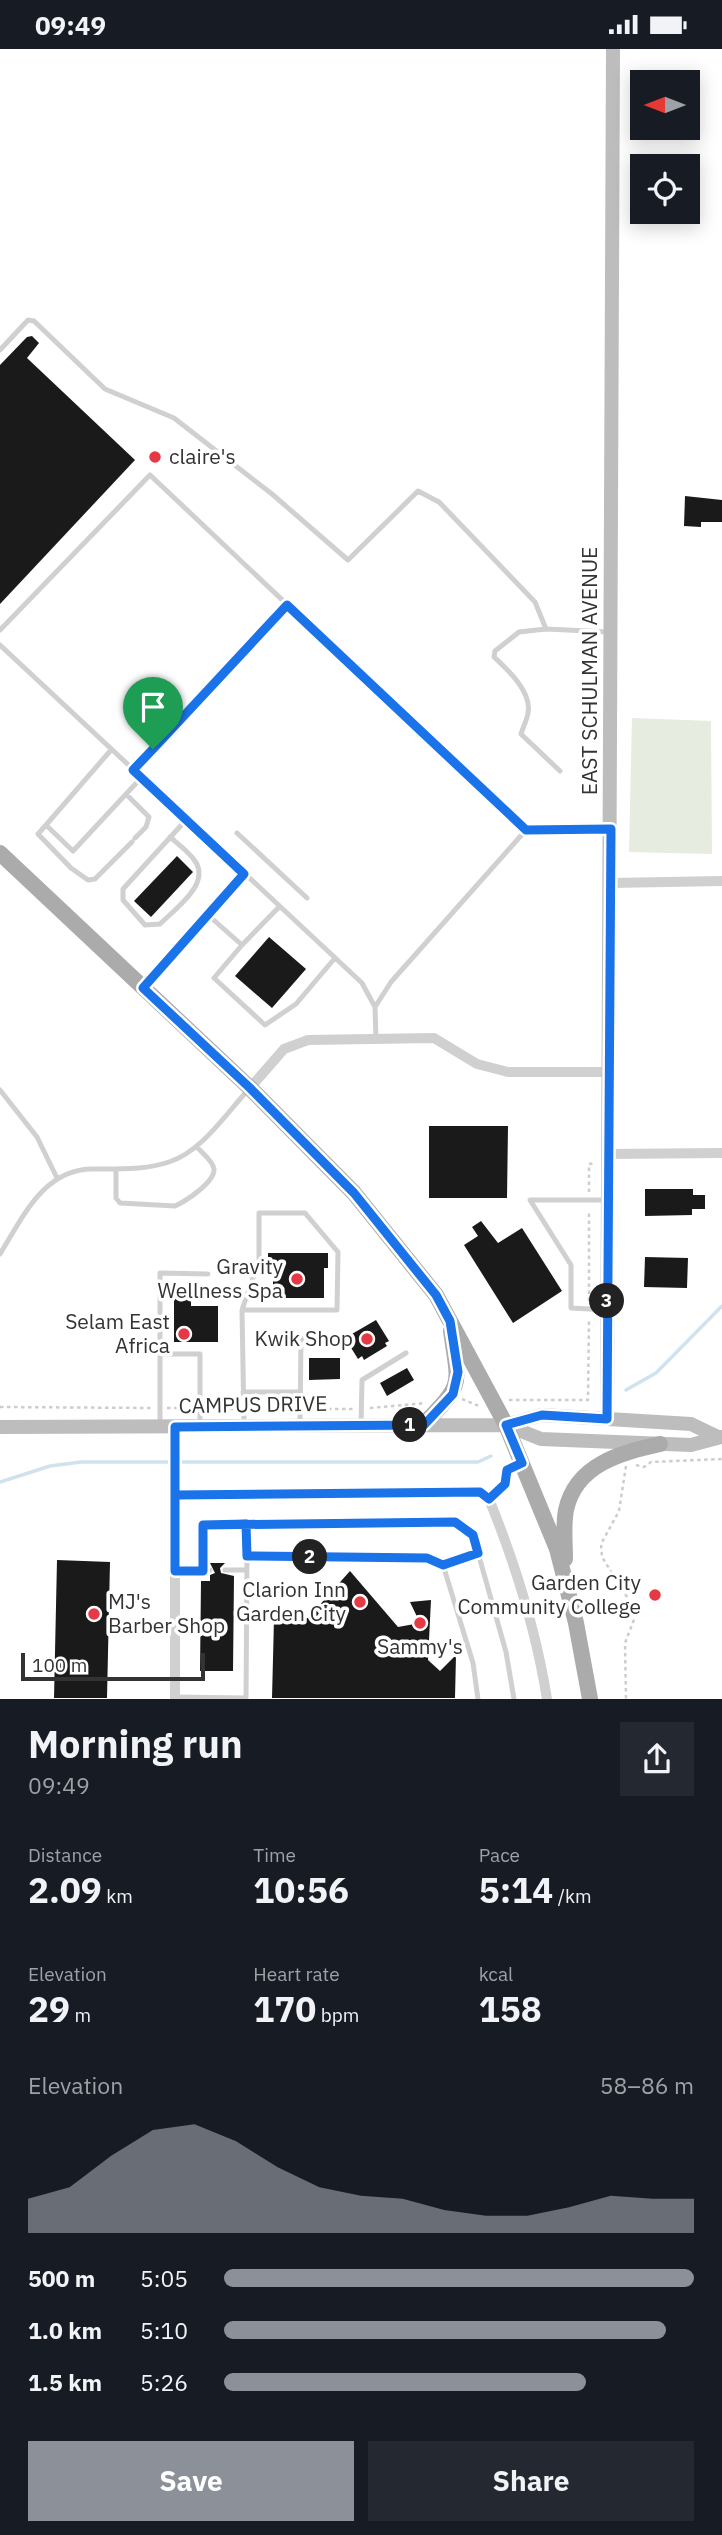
<!DOCTYPE html>
<html lang="en">
<head>
<meta charset="utf-8">
<style>
	:root { --surface:#171b24; --page:#242831; --text:#f1f3f6; --muted:#9ea1a6; --accent:#8c9099 }
	body { margin:0; font-family:"IBM Plex Sans",sans-serif; background:var(--page); color:var(--text); height:100vh; display:flex; flex-direction:column; font-size:26px; white-space:nowrap }
	* { box-sizing:border-box; margin:0 }
	p { font-size:23px; color:var(--muted) }
	.icon { flex:none; width:38px; height:38px; fill:none; stroke:currentColor; stroke-width:2; stroke-linecap:round; stroke-linejoin:round }
	.map { position:relative; height:1650px; overflow:hidden }
	.panel { display:flex; flex-direction:column; background:var(--surface); flex:1 }
	.panel>* { flex:none }
	.needle { width:46px; rotate:270deg }
	.buttons { position:absolute; left:630px; top:21px; display:grid; gap:14px }
	.buttons a { display:grid; place-items:center; width:70px; height:70px; border-radius:0px; background:var(--surface); box-shadow:0 4px 18px #0003; font-size:35px }
	.scale { position:absolute; left:21px; bottom:18px; width:184px; box-sizing:border-box; padding-left:7px; border:4px solid #333; border-top:0; font-size:19px; line-height:24px; white-space:nowrap; color:#333; -webkit-text-stroke:5px #fff; paint-order:stroke }
	.pin { position:absolute; display:grid; place-items:center; width:60px; height:60px; color:#fff; margin:-72px -30px; border-radius:50% 50% 50% 0; rotate:-45deg; box-shadow:0 0 7px #0007 }
	.pin .icon { rotate:45deg }
	.km { position:absolute; width:35px; height:35px; margin:-18px; border-radius:50%; background:#222; color:#fff; font-size:19px; line-height:35px; text-align:center }
	.round { display:grid; place-items:center; flex:none; width:74px; height:74px; border-radius:0px; background:var(--page) }
	.summary { display:flex; align-items:center; justify-content:space-between; height:119px; padding:0 28px }
	h1 { font-size:38px; font-weight:800; line-height:52px }
	.stats { display:grid; grid-template-columns:repeat(3,1fr); gap:10px; height:119px; padding:7px 28px }
	.stats div { display:grid; align-content:center }
	.stats b { font-size:35px; font-weight:800 }
	.stats small { font-size:19px; font-weight:400 }
	.stats p { font-size:19px }
	.chart { height:196px; padding:14px 28px }
	.chart p { display:flex; justify-content:space-between }
	.chart svg { width:100%; height:126px; margin-top:7px; fill:var(--accent); opacity:.7 }
	.cta { display:flex; gap:14px; margin-top:auto; padding:14px 28px }
	.cta a { flex:1; height:80px; border-radius:0px; background:var(--accent); color:#fff; font-size:28px; font-weight:800; line-height:80px; text-align:center }
	.cta a+a { background:var(--page); color:var(--text) }
	ul { padding:0 28px; list-style:none; font-size:23px }
	li { display:grid; grid-template-columns:112px 84px 1fr; align-items:center; height:52px }
	li i { height:18px; border-radius:9px; background:var(--accent) }
	.status { display:flex; justify-content:space-between; align-items:center; height:49px; padding:0 35px; background:var(--surface); direction:ltr }
	.status svg { height:19px; fill:currentColor }
	.map>svg:first-child { display:block }
	.green { fill:#e6ecdf }
	.lines { fill:none; stroke-linecap:round; stroke-linejoin:round }
	.stream { stroke:#cfe2ee; stroke-width:3.5 }
	.building { fill:#1a1a1a }
	.path { stroke:#cdcdcd; stroke-width:2.5; stroke-dasharray:3.5 3.5; stroke-linecap:butt }
	.lane { stroke:#d0d0d0; stroke-width:5 }
	.street { stroke:#d0d0d0; stroke-width:10 }
	.secondary { stroke:#bdbdbd; stroke-width:14 }
	.primary { stroke:#ababab; stroke-width:16 }
	.route-casing { stroke:#fff; stroke-width:14 }
	.route { stroke:#1a73e8; stroke-width:9 }
	.poi-dot { fill:#e63946; stroke:#fff; stroke-width:2.5 }
	.labels { text-anchor:middle; stroke-width:7; stroke-linejoin:round; paint-order:stroke }
	.poi-label { font-size:21px; fill:#333; stroke:#fff; text-anchor:end }
	.street-label { font-size:21px; fill:#333; stroke:#fff }
</style>
</head>
<body>
<div class="status"><b>09:49</b><svg viewBox="0 0 49 12"><path d="M0 12V9h3v3zM5 12V6h3v6zM10 12V3h3v9zM15 12V0h3v12zM26 1h20v11H26zM47 4h2v5h-2z"/></svg></div>
<div class="map">
<svg width="722" height="1650" viewBox="0 0 722 1650">
	<rect width="100%" height="100%" fill="#fff"/>
	<path class="green" d="M632 669 711 672 712 805 629 803Z"/>
	<g class="lines">
		<path class="stream" d="M626 1341 656 1324 722 1257
			M0 1433 50 1417 81 1413H478L491 1407"/>
	</g>
	<path class="building" d="M32 287 39 294 27 309 135 411 0 555V316L27 288Z
		M685 447 722 451V473H701V478L684 477Z
		M177 807 193 823 151 868 134 852Z
		M269 888 306 920 272 959 235 927Z
		M429 1077H508L507 1149H429Z
		M645 1140H693V1146H705V1160H692V1166L645 1167Z
		M481 1172 498 1194 522 1179 562 1242 513 1274 464 1196 478 1187 472 1178Z
		M268 1204H328V1219H324V1249H273V1225L268 1224Z
		M645 1208 688 1209 687 1239 644 1238Z
		M174 1242H191V1257H218V1293H174Z
		M376 1271 389 1292 385 1294 387 1297 364 1311 362 1307 358 1310 345 1289Z
		M309 1309H340V1330L309 1331Z
		M407 1319 414 1331 387 1347 380 1334Z
		M57 1511 110 1513 107 1649H54Z
		M210 1514H225L220 1519 221 1524 234 1527 233 1622H200L201 1532H210V1526L215 1524Z
		M350 1522 398 1578 420 1574 410 1553 431 1551 428 1611 440 1622 456 1606 455 1649H272L274 1570 308 1569Z"/>
	<g class="lines">
		<path class="path" d="M589 1143V1115L596 1114
			M589 1252V1161
			M462 1350 479 1357
			M509 1351H588L589 1269
			M0 1358 153 1359
			M167 1359H192
			M370 1359 426 1354
			M209 1360H237
			M251 1360H293
			M307 1360H353
			M636 1416 644 1418 651 1413 722 1410
			M626 1417 619 1462 601 1495 602 1508 632 1556 635 1568 625 1594 626 1650
			M497 1443 505 1435 510 1420"/>
		<path class="lane" d="M0 301 28 271 34 272 105 340 174 369 272 445 348 511 418 442 439 453 535 553 546 580 609 583
			M546 580 519 583 495 602 494 608C508 621 532 643 528 664 527 671 523 678 521 685L560 722
			M0 581 150 426 526 781 608 780
			M0 596 362 934 375 958
			M111 701 46 776 73 802 141 729
			M133 721 287 556
			M126 745 149 768 146 778 135 789
			M46 776 38 785 71 819 88 831 95 830 132 793
			M237 784 307 849
			M170 788C178 795 189 803 195 812 211 835 175 860 160 875L145 876 123 851V840L186 771
			M208 866 242 896 214 929 265 976 296 955 335 909
			M242 896 279 858
			M144 938 244 825
			M376 990 375 958 391 933 526 781
			M0 1041 37 1088 57 1129
			M116 1120V1149L120 1154 175 1157C186 1152 215 1133 214 1120 213 1112 202 1104 197 1098
			M605 1151H530L571 1216V1259L607 1261
			M0 1205C23 1168 44 1119 94 1120 118 1120 145 1121 169 1113 202 1102 225 1066 248 1041
			M242 1261H337L338 1203 305 1164H259V1211L242 1261 244 1374
			M160 1305H200V1375
			M243 1343H300
			M160 1375V1224L208 1225
			M361 1376 362 1331 406 1304
			M300 1377 301 1289H328
			M247 1507 246 1475 455 1473 473 1486 506 1603 514 1650
			M443 1516 478 1504
			M210 1521 203 1522V1476L246 1475
			M225 1521H247
			M175 1522H203
			M175 1648 246 1649
			M246 1650 247 1507 427 1509 443 1516 473 1614 478 1650"/>
		<path class="street" d="M610 834 722 832
			M250 1039 284 1000 308 991 434 989 477 1015 508 1023H609
			M607 1105 722 1104
			M175 1378V1650
			M175 1446 480 1443 489 1450C515 1514 536 1581 547 1650"/>
		<path class="secondary" d="M607 1370 613 0
			M506 1376 541 1390 691 1396 721 1388
			M0 1378 506 1376 542 1366 691 1375 718 1388"/>
		<path class="primary" d="M0 804 250 1039 354 1144 436 1246 506 1376 557 1500 576 1574 590 1650
			M424 1375C464 1333 459 1339 451 1282
			M565 1510C565 1495 563 1476 566 1461 576 1415 621 1404 660 1395"/>
	</g>
	<g class="lines">
		<defs>
			<path id="route" d="M153 700 133 721 244 825 143 939 250 1039 354 1144 436 1246 450 1272 458 1323 453 1345 424 1376 175 1378V1522H203V1476L455 1473 473 1486 478 1504 443 1516 427 1509 247 1507 246 1475 203 1476V1522H175V1446L480 1443 489 1450 505 1435 507 1421 522 1414 506 1376 542 1366 607 1370 611 780 526 781 287 556 153 700"/>
		</defs>
		<use href="#route" class="route-casing"/>
		<use href="#route" class="route"/>
	</g>
	<g class="poi-dot">
		<circle cx="155" cy="408" r="7"/>
		<circle cx="297" cy="1230" r="7"/>
		<circle cx="184" cy="1285" r="7"/>
		<circle cx="367" cy="1290" r="7"/>
		<circle cx="655" cy="1546" r="7"/>
		<circle cx="360" cy="1553" r="7"/>
		<circle cx="94" cy="1565" r="7"/>
		<circle cx="420" cy="1574" r="7"/>
	</g>
	<g class="labels">
		<g class="poi-label">
			<text x="169" y="415" text-anchor="start">claire's</text>
			<text x="283" y="1225">Gravity<tspan x="283" dy="24">Wellness Spa</tspan></text>
			<text x="170" y="1280">Selam East<tspan x="170" dy="24">Africa</tspan></text>
			<text x="353" y="1297">Kwik Shop</text>
			<text x="641" y="1541">Garden City<tspan x="641" dy="24">Community College</tspan></text>
			<text x="346" y="1548">Clarion Inn<tspan x="346" dy="24">Garden City</tspan></text>
			<text x="108" y="1560" text-anchor="start">MJ's<tspan x="108" dy="24">Barber Shop</tspan></text>
			<text x="420" y="1605" text-anchor="middle">Sammy's</text>
		</g>
		<g class="street-label">
			<text transform="translate(590 622) rotate(-90)" y="7">EAST SCHULMAN AVENUE</text>
			<text transform="translate(253 1356) rotate(-1)" y="7">CAMPUS DRIVE</text>
		</g>
	</g>
</svg>
<div class="buttons">
<a><svg class="needle" viewBox="-14 -14 28 28"><path d="M0-13l5 13h-10z" fill="#e53935"/><path d="M0 13l5-13h-10z" fill="#9ea1a6"/></svg></a>
<a><svg class="icon" aria-label="locate" viewBox="0 0 24 24"><circle cx="12" cy="12" r="6"/><path d="M12 2v4M12 18v4M2 12h4M18 12h4"/></svg></a>
</div>
<div class="scale">100 m</div>
<div class="pin" style="left:153px;top:700px;background:#1e9e55"><svg class="icon" aria-label="arrive" viewBox="0 0 24 24"><path d="M6 21V4h12l-3 4 3 4H6"/></svg></div>
<b class="km" style="left:410px;top:1376px">1</b>
<b class="km" style="left:310px;top:1508px">2</b>
<b class="km" style="left:607px;top:1252px">3</b>
</div>
<section class="panel">
<div class="summary"><div><h1>Morning run</h1><p>09:49</p></div><a class="round"><svg class="icon" aria-label="share" viewBox="0 0 24 24"><path d="M12 15V3M7 8l5-5 5 5M5 13v7h14v-7"/></svg></a></div>
<div class="stats">
<div><p>Distance</p><b>2.09<small> km</small></b></div>
<div><p>Time</p><b>10:56</b></div>
<div><p>Pace</p><b>5:14<small> /km</small></b></div>
</div>
<div class="stats">
<div><p>Elevation</p><b>29<small> m</small></b></div>
<div><p>Heart rate</p><b>170<small> bpm</small></b></div>
<div><p>kcal</p><b>158</b></div>
</div>
<div class="chart"><p><span>Elevation</span>58–86 m</p>
<svg viewBox="0 0 160 44" preserveAspectRatio="none"><path d="M0 44V32L10 28L20 17L30 8L40 6L50 12L60 21L70 28L80 31L90 32L100 36L110 38L120 38L130 35L140 31L150 32L160 32V44z"/></svg>
</div>
<ul>
<li><b>500 m</b>5:05<i style="width:100%"></i></li>
<li><b>1.0 km</b>5:10<i style="width:94%"></i></li>
<li><b>1.5 km</b>5:26<i style="width:77%"></i></li>
</ul>
<div class="cta"><a>Save</a><a>Share</a></div>
</section>
</body>
</html>
